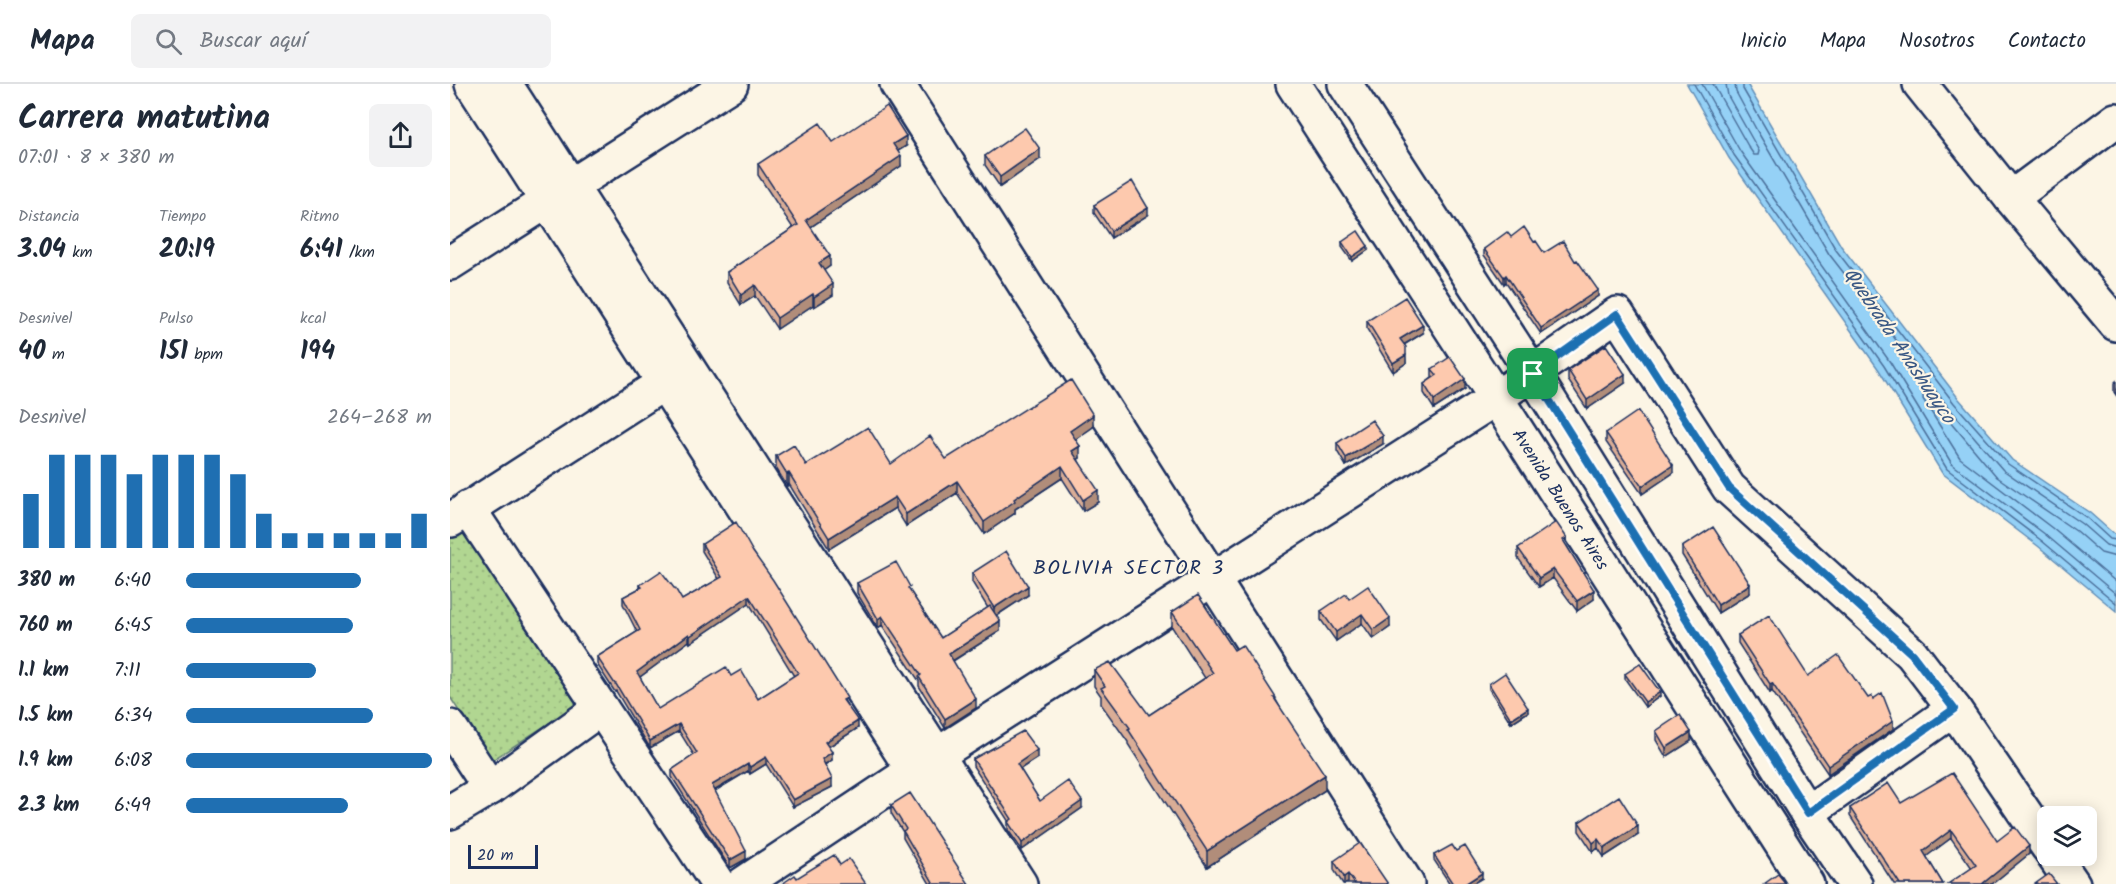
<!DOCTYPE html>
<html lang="es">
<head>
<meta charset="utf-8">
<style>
	:root { --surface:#fff; --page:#f2f2f3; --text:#1f2937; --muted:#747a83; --line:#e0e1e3; --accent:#1f6fb2 }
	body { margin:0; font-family:Kalam,sans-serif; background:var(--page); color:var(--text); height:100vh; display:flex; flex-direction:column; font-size:22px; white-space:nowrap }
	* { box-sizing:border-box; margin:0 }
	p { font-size:20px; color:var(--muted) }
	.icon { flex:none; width:33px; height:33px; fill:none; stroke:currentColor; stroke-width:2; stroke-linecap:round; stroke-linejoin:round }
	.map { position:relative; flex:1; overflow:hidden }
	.drawer { display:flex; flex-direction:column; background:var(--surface); width:450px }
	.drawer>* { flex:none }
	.controls { position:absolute; left:1587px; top:722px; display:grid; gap:12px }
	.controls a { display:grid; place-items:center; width:60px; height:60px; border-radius:9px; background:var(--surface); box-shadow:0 3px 15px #0003; font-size:30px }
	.scale { position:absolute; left:18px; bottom:15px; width:70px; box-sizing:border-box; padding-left:6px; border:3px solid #1b2f5e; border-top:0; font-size:16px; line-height:21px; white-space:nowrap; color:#1b2f5e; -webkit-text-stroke:4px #fcf5e5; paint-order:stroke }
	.pin { position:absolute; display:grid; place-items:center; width:51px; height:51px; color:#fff; margin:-26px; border-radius:12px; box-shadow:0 3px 9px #0006 }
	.round { display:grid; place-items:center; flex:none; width:63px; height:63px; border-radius:9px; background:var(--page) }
	.head { display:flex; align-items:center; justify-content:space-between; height:102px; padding:0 18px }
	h1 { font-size:33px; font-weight:600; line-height:45px }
	.figures { display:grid; grid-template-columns:repeat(3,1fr); gap:9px; height:102px; padding:6px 18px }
	.figures div { display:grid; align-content:center }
	.figures b { font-size:26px; font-weight:600 }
	.figures small { font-size:16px; font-weight:400 }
	.figures p { font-size:16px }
	.chart { height:168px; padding:12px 18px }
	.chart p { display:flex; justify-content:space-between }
	.chart svg { width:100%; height:108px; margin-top:6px; stroke:var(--accent); stroke-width:6 }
	ul { padding:0 18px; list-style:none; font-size:20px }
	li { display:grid; grid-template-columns:96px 72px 1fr; align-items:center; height:45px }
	li i { height:15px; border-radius:8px; background:var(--accent) }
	header { display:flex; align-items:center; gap:36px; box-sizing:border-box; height:84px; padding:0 30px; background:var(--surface); border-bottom:2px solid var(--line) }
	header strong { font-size:28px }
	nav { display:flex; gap:33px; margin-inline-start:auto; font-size:21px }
	.search { width:420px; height:54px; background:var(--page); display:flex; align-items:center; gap:15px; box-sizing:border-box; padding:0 21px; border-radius:9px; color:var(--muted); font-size:22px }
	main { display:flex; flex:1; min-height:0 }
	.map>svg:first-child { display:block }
	.park { fill:url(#park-dots); stroke:#668278; stroke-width:1.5 }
	.water { fill:#95d1f6; stroke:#6490b9; stroke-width:1.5 }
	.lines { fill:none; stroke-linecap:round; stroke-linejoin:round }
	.shore { stroke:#4c709b; stroke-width:1.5 }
	.minor-casing { stroke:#1b2f5e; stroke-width:38 }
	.major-casing { stroke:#1b2f5e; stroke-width:38 }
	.minor { stroke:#fcf5e5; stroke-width:33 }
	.major { stroke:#fcf5e5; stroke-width:33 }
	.wall { fill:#daad96; stroke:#1b2f5e; stroke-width:1.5; fill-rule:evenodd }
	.shaded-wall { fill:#b18d7a; stroke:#1b2f5e; stroke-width:1.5 }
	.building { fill:#fdc9ae; stroke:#1b2f5e; stroke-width:1.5; fill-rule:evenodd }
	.route-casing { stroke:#fff; stroke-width:12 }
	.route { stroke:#1f6fb2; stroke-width:8 }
	.labels { text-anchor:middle; stroke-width:4.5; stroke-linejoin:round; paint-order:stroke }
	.street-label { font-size:18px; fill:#1b2f5e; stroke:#fcf5e5 }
	.water-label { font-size:20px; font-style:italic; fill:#3a5884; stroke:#fcf5e5 }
	.neighbourhood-label { font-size:20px; letter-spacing:1.5px; fill:#1b2f5e; stroke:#fcf5e5 }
</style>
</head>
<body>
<header>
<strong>Mapa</strong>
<div class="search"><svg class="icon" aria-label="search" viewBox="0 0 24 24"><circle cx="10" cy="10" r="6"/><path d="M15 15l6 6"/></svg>Buscar aquí</div>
<nav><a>Inicio</a><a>Mapa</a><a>Nosotros</a><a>Contacto</a></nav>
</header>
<main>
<section class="drawer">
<div class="head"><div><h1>Carrera matutina</h1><p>07:01 · 8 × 380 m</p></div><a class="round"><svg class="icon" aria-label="share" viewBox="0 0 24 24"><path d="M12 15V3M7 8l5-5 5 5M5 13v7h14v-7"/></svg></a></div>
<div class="figures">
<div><p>Distancia</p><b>3.04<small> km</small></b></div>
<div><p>Tiempo</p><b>20:19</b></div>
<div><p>Ritmo</p><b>6:41<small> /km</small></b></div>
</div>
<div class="figures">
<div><p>Desnivel</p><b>40<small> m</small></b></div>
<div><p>Pulso</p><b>151<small> bpm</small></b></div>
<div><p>kcal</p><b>194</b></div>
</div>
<div class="chart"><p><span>Desnivel</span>264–268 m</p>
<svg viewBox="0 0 160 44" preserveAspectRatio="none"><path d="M5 44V22M15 44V6M25 44V6M35 44V6M45 44V14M55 44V6M65 44V6M75 44V6M85 44V14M95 44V30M105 44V38M115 44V38M125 44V38M135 44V38M145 44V38M155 44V30"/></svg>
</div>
<ul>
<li><b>380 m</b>6:40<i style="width:71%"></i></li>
<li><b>760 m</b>6:45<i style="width:68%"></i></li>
<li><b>1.1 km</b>7:11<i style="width:53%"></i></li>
<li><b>1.5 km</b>6:34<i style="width:76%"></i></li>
<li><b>1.9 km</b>6:08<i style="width:100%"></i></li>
<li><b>2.3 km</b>6:49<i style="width:66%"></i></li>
</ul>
</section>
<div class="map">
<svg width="1666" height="800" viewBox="0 0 1666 800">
	<defs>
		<pattern id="park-dots" width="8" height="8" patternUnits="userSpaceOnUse" patternTransform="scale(1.5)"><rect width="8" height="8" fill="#b1d691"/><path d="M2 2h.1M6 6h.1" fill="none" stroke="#98b87f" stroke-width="1.8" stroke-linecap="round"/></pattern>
	</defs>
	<rect width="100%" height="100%" fill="#fcf5e5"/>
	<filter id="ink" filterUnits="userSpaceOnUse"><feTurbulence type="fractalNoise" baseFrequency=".0167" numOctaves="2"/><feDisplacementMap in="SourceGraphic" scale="12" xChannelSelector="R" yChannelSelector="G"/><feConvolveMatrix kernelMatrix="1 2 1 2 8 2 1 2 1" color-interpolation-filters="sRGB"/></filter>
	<g filter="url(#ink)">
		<path class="park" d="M13 446 127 621 41 677 0 613V455Z"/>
		<path class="water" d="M1237 0H1297L1391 162 1509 315 1562 376 1640 429 1666 452V527L1588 462 1492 389 1429 286 1279 74Z"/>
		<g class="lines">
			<path class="shore" d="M1244 0 1284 71 1434 282 1497 385 1592 457 1666 519
				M1252 0 1290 67 1440 278 1502 380 1596 451 1666 510
				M1263 0 1298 62 1304 71H1308L1309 67 1278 12 1276 0
				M1285 0 1286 8 1306 45 1379 170 1499 324 1553 386 1632 440 1656 461 1666 464
				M1293 0V5L1386 166 1504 319 1558 380 1637 434 1660 455 1666 456
				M1666 473 1651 469 1626 447 1547 393 1478 311H1473V315L1510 374 1602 444 1666 498"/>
			<defs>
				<g id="minor">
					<path d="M447 0 957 800"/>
					<path id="s1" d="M843 0 1046 314 1357 800"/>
					<path d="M895 0 1083 290 1357 729 1405 800"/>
					<path d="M1470 0 1561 114 1666 240"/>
					<path d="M1561 114 1666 36"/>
					<path d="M0 179 281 0"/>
					<path d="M18 424 268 800"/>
					<path d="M1 436 214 299"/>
					<path d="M0 643 40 704"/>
					<path d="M0 728 40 704 151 624"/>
					<path d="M1357 729 1504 625"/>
					<path d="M1603 771 1623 800"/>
					<path d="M293 800 487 671 1046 314 1167 230 1279 404 1462 570 1504 625 1598 763"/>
				</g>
				<path id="major" d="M22 0 536 800
					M55 0 570 800"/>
			</defs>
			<use href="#minor" class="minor-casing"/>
			<use href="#major" class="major-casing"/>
			<use href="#minor" class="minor"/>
			<use href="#major" class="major"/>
		</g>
		<path class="wall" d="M383 58 456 62 448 67 451 82 361 143 380 182 374 186 383 211 364 223 363 221 327 245 305 212 291 221 277 198V188L343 144 308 91V80Z
			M535 72 590 75 550 103 535 81Z
			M644 121 698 131 661 154 644 129Z
			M1061 153 1084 158 1094 169 1148 212 1091 250 1056 198 1054 200 1034 171V165Z
			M892 158 918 166 902 177 892 163Z
			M917 237 973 249 954 261 956 279 943 288 917 245Z
			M982 285 1015 305 984 325 974 309V300L982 294Z
			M1118 286 1175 299 1137 325 1118 296Z
			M1666 297V311L1664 308V299Z
			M643 343 625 355 630 374 628 375 648 418 633 427 612 394 565 425V429L534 450 507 409 456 442 445 424 379 465 339 400 337 402 326 384V372L356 381 441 380 496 375Z
			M1156 349 1223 389 1192 410 1156 358Z
			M887 359 933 360 896 382 887 367Z
			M252 460 303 468 397 621 408 644 378 663 382 676 375 681 382 703 343 723 316 680 300 690 298 687 265 707 296 775 280 784 222 693V686L244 671 229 647 200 664 166 607 165 608 147 580V573L187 548 173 520V513L190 504V501L232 516 269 495 252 467ZM299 519 344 592 308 615 208 625 190 593 239 557 240 559Z
			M1117 462 1144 515 1127 527 1103 494 1089 503 1068 474V464Z
			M1232 463 1300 509 1268 529 1232 471Z
			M522 489 578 511 546 532 550 547 503 577 526 624 495 644 469 602V597L432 541 428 544 407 509V499L460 507 491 554 538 524 522 498Z
			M899 515 940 543 923 555 912 539 886 557 871 536V527Z
			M722 528 784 566 826 616 875 706 757 783 678 660V658L651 620V612L644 602V586L699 631 755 594 722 543Z
			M1288 551 1358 592 1418 614 1443 645 1378 690 1322 607 1320 609 1288 559Z
			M1175 590 1210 612 1195 623 1175 595Z
			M1039 600 1078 628 1061 639 1039 605Z
			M1206 647 1241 657 1216 673 1206 656Z
			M587 674 570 685 590 717 632 724 572 766 558 746V738H559L523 682V675Z
			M1451 719 1547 757 1579 770 1542 800H1498L1522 784 1501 754 1476 772 1493 800H1444L1400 732V724Z
			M441 721 519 800H480L453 754V748L441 729Z
			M1129 738 1188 751 1154 773 1148 764 1143 768 1129 747Z
			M1006 767 1032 794 1022 800H1000L984 776V771Z
			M884 777 938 800H893L884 786Z"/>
		<path class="shaded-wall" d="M456 52V62L443 70V60Z
			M590 65V75L550 103V93Z
			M451 72V82L356 146V136Z
			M698 124V131L661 154V147Z
			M918 162V166L902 177V173Z
			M380 172V182L369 190V179Z
			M1056 191V198L1054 200V193Z
			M383 200V211L364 223V213Z
			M305 201V212L291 221V211Z
			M1148 206V212L1091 250V244Z
			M363 210V221L327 245V234Z
			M973 241V249L950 263V255Z
			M956 271V279L943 288V279Z
			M1175 290V299L1137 325V316Z
			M1015 295V305L984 325V316Z
			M643 331V343L620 359V347Z
			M933 352V360L896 382V374Z
			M630 362V374L622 379V367Z
			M1223 381V389L1192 410V402Z
			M612 382V394L565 425V429L534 450V438L564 415Z
			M339 389V400L337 402V390Z
			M507 397V409L456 442V430Z
			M648 406V418L633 427V416Z
			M445 413V424L379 465V454Z
			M1103 485V494L1089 503V494Z
			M1300 500V509L1268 529V521Z
			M578 502V511L544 533V524Z
			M1144 506V515L1127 527V517Z
			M299 512V519L240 559V552Z
			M912 530V539L886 557V548Z
			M432 532V541L428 544V535Z
			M940 534V543L923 555V546Z
			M550 537V547L499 579V570Z
			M239 550V557L187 595V588Z
			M1322 599V607L1320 609V600Z
			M1210 608V612L1195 623V618Z
			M526 615V624L495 644V635Z
			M1078 624V628L1061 639V635Z
			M408 637V644L375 665V658Z
			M1443 637V645L1378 690V682Z
			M229 640V647L200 664V657Z
			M1241 648V657L1216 673V664Z
			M587 666V674L567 687V680Z
			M382 668V676L372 682V675Z
			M316 673V680L300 690V683Z
			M298 680V687L262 708V701Z
			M875 691V706L757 783V767Z
			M382 695V703L343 723V716Z
			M632 717V724L572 766V759Z
			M1188 742V751L1154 773V764Z
			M1501 746V754L1473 775V767Z
			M1148 755V764L1143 768V759Z
			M1579 762V770L1542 800H1532Z
			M296 767V775L280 784V776Z
			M1032 789V794L1022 800H1015Z
			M898 790V799L894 800V793Z"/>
		<path class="building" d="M437 22 456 52 443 60 451 72 356 136 380 172 369 179 383 200 364 213 363 210 327 234 305 201 291 211 277 188 348 141 308 80 370 39 383 58Z
			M575 44 590 65 550 93 535 72Z
			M682 97 698 124 661 147 644 121Z
			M1074 143 1084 158 1086 157 1094 169 1113 157 1125 177 1127 176 1148 206 1091 244 1056 191 1054 193 1034 165 1057 148 1061 153Z
			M908 147 918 162 902 173 892 158Z
			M955 213 973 241 950 255 956 263V271L943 279 917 237Z
			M1156 261 1175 290 1137 316 1118 286Z
			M1000 273 1015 295 984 316 974 300 987 291 982 285Z
			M621 296 643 331 620 347 630 362 622 367 648 406 633 416 612 382 564 415 565 417 534 438 507 397 456 430 445 413 379 454 339 389 337 390 326 372 344 361 356 381 418 343 441 380 480 352 496 375Z
			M1188 327 1223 381 1192 402 1156 349Z
			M922 336 933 352 896 374 887 359Z
			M286 438 303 468 323 496 397 614 393 616 408 637 375 658 382 668 372 675 382 695 343 716 316 673 300 683 298 680 262 701 296 767 280 776 222 686 247 669 229 640 200 657 166 600H165L147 573 190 546 173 513 192 503 190 501 211 487 224 504H225L232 516 272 493 252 460ZM299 512 348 589 308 615 291 586 281 592 276 583 208 625 187 588 239 550 240 552Z
			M1106 438 1117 454 1113 456 1144 506 1127 517 1103 485 1089 494 1068 464Z
			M1263 443 1300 500 1268 521 1232 463Z
			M556 467 578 502 544 524 522 489Z
			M446 478 460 503 458 504 491 554 540 522 550 537 499 570 526 615 495 635 469 593 471 591 432 532 428 535 407 499Z
			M918 502 940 534 923 546 912 530 886 548 871 527 896 510 899 515Z
			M748 511 784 566 792 561 826 614H824L875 691 757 767 678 645 680 644 651 604 655 602 644 586 660 578 699 631 763 589 722 528Z
			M1319 531 1358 592 1388 571 1418 614 1422 612 1423 615 1432 609 1443 637 1378 682 1322 599 1320 600 1288 551Z
			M1190 580 1210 608 1195 618 1175 590Z
			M1055 589 1078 624 1061 635 1039 600Z
			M1230 631 1241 648 1216 664 1206 647Z
			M573 647 587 666 567 680 590 717 618 697 632 717 572 759 558 738 562 735 523 675Z
			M1502 689 1547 757 1565 743 1579 762 1532 800H1498L1526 781 1501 746 1473 767 1493 800H1450L1400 724 1438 699 1451 719Z
			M460 709 519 800H480L483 798 453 747 456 745 441 721Z
			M1169 712 1188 742 1154 764 1148 755 1143 759 1129 738Z
			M910 759 938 800H905L898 790 894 793 884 777Z
			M1002 761 1006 767 1015 762 1032 789 1015 800H1003L984 771Z
			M384 771 390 781 399 775 416 800H332L345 791 347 794Z
			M1328 790 1336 800H1314Z
			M1599 790 1607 800H1585Z"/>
	</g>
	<g class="lines" filter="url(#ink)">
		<defs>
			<path id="route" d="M1167 230 1279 404 1462 570 1504 625 1358 729 1083 290Z"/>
		</defs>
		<use href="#route" class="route-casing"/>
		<use href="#route" class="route"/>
	</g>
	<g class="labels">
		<g class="street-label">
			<text dy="6" stroke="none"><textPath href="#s1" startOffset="494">Avenida Buenos Aires</textPath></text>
		</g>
		<g class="water-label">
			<text transform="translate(1450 261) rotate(56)" y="7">Quebrada Anashuayco</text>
		</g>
		<g class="neighbourhood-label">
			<text x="679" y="490">BOLIVIA SECTOR 3</text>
		</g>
	</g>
</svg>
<div class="controls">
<a><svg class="icon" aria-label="layers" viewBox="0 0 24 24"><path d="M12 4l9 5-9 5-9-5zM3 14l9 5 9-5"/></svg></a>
</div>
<div class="scale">20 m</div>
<div class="pin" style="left:1083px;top:290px;background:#1e9e55"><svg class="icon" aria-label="arrive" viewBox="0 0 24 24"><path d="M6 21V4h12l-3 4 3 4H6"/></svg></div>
</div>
</main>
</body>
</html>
